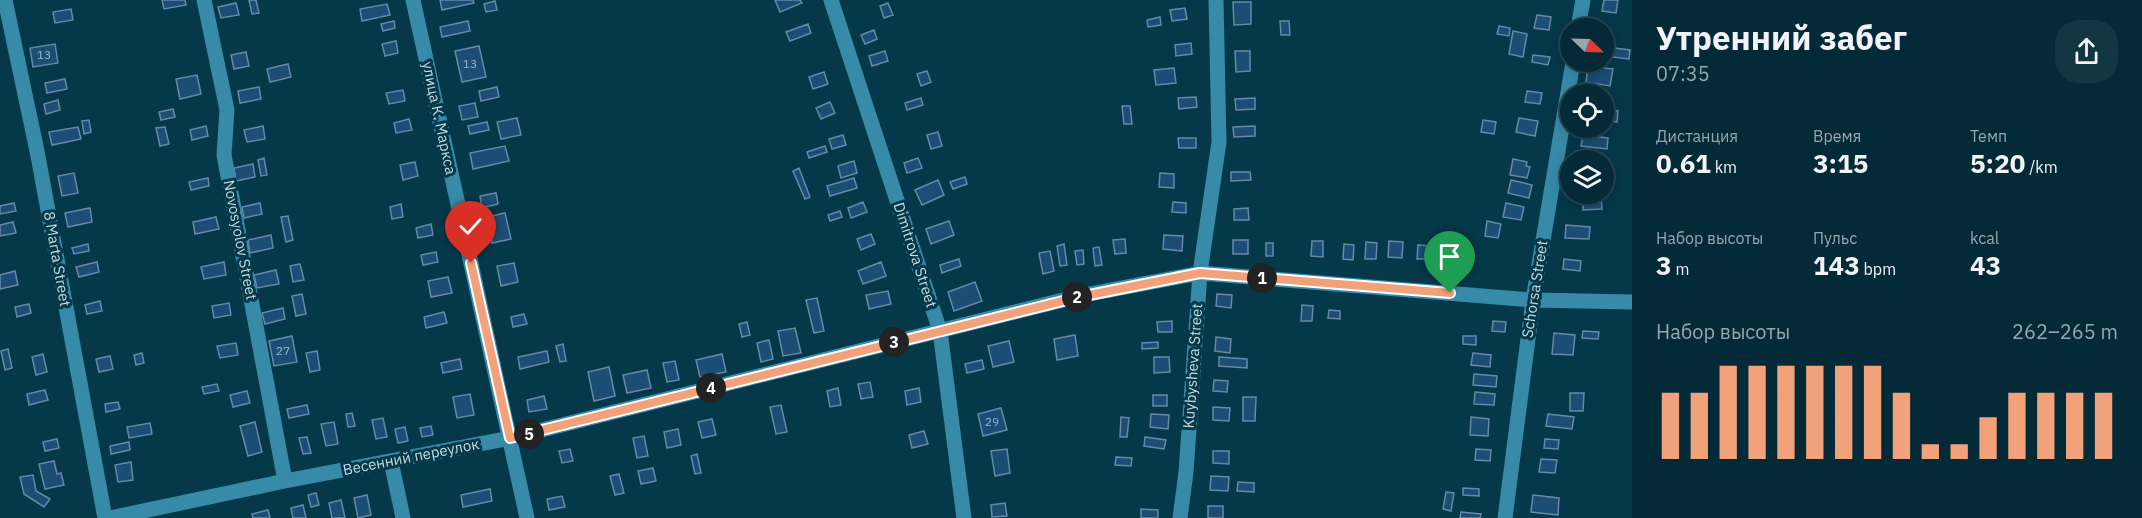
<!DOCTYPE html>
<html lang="ru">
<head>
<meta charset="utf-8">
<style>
	:root { --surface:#042a37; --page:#123642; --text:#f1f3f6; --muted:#97a7ad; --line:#254652; --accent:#f1a27b }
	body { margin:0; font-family:"IBM Plex Sans",sans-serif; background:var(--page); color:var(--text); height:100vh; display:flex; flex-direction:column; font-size:22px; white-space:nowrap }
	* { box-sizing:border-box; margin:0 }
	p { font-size:20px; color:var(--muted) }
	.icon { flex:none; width:33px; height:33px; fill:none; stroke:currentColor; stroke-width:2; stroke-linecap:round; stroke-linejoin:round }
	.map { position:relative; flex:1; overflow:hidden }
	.details { display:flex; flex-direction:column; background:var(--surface); width:510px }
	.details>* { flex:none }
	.needle { width:39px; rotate:113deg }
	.tools { position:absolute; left:1560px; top:18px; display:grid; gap:12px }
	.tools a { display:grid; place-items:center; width:54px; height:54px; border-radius:50%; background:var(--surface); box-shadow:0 3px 15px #0003,0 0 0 2px var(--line); font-size:30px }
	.pin { position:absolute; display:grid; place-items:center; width:51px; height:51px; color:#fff; margin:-62px -26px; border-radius:50% 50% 50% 0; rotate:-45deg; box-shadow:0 0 6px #0007 }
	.pin .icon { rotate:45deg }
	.km { position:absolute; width:30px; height:30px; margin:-15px; border-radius:50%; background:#222; color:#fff; font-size:16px; line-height:30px; text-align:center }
	.round { display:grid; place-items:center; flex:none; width:63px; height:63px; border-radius:24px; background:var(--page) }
	.headline { display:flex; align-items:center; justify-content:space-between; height:102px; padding:0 24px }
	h1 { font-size:33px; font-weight:700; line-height:45px }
	.metrics { display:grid; grid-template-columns:repeat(3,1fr); gap:9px; height:102px; padding:6px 24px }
	.metrics div { display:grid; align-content:center }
	.metrics b { font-size:26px; font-weight:700 }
	.metrics small { font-size:16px; font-weight:400 }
	.metrics p { font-size:16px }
	.chart { height:168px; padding:12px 24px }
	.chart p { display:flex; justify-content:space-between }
	.chart svg { width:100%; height:108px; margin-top:6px; stroke:var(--accent); stroke-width:6 }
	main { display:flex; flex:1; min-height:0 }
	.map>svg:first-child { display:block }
	.building { fill:#1b4d75; stroke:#6888a6; stroke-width:1.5 }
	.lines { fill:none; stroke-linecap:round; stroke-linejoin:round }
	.minor { stroke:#388aa9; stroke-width:15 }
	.route-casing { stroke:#fff; stroke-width:12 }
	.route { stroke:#f1a27b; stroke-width:8 }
	.labels { text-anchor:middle; stroke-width:6; stroke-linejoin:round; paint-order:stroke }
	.number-label { font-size:12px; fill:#98b7c8 }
	.street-label { font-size:15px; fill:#c2dae4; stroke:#053849 }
</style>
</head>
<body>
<main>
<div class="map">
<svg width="1632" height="518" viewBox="0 0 1632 518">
	<rect width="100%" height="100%" fill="#053849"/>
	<path class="building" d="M162 0H185L186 5 164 9Z
		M249 0H256L259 13 252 14Z
		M440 0H473L474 3 442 10Z
		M775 0H800L802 3 780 12Z
		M1604 0H1618L1616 13 1602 11Z
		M495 1 497 10 486 12 484 4Z
		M1233 2H1251V24L1234 25Z
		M236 3 239 15 221 18 218 7Z
		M888 3 893 15 884 18 880 6Z
		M387 4 390 15 362 21 360 9Z
		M1185 8 1187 19 1172 21 1170 10Z
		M71 9 73 20 55 23 53 12Z
		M1537 15 1551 17 1549 30 1534 28Z
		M1160 17 1161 25 1148 27 1147 20Z
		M394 21 395 28 383 31 381 24Z
		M468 21 470 31 442 37 440 27Z
		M1280 21H1289L1290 35H1281Z
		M808 24 811 33 790 41 786 32Z
		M1499 26 1510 28 1509 36 1497 34Z
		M874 30 877 39 865 44 861 35Z
		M1513 31 1527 34 1523 57 1509 54Z
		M396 41 398 53 385 56 382 44Z
		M1191 43 1192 54 1176 56 1175 45Z
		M55 44 58 63 33 67 30 48Z
		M479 46 486 77 462 82 455 51Z
		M1607 47 1630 50 1629 59 1605 56Z
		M885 51 888 61 872 66 869 56Z
		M1235 51H1250V71L1236 72Z
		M246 52 249 66 234 69 231 55Z
		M1533 55 1550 57 1548 65 1532 62Z
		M288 64 291 77 270 82 267 69Z
		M1588 66 1613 69 1610 86 1586 82Z
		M1174 68 1176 83 1156 85 1154 70Z
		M927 71 931 82 921 86 917 74Z
		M824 72 828 84 813 89 809 77Z
		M197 75 201 94 180 99 176 79Z
		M65 79 67 89 47 93 45 83Z
		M259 87 261 99 240 103 238 91Z
		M497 87 499 97 481 101 479 91Z
		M403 90 405 101 389 104 386 93Z
		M1527 91 1542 93 1540 104 1525 102Z
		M1196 97 1197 107 1179 109 1178 98Z
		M921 98 923 105 907 110 905 103Z
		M1255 98V109L1236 110 1235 99Z
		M58 100 60 110 46 114 44 104Z
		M830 102 835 113 821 119 816 108Z
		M475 103 478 117 462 120 459 106Z
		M1122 106H1130L1132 124H1124Z
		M173 109 175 117 161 120 159 112Z
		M1609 110 1618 111 1617 122 1608 121Z
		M517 118 521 135 501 139 497 122Z
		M1519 118 1538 121 1535 136 1516 132Z
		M409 119 412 130 396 133 394 123Z
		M89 120 91 132 84 134 82 121Z
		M1483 120 1496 122 1494 134 1481 132Z
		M487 122 489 130 470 134 468 126Z
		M206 126 208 136 192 140 190 130Z
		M263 126 265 139 247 142 244 130Z
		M1255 126V136L1234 137 1233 127Z
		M78 127 81 139 52 145 49 132Z
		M165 127 169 144 160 146 156 128Z
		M938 132 942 146 931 149 927 135Z
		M843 135 846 145 832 149 829 139Z
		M1583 135 1608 138 1607 149 1581 146Z
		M1178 138H1196V148H1179Z
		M505 146 509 161 473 169 470 153Z
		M825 146 827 152 809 158 807 152Z
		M264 158 267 175 261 176 258 160Z
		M918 158 922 168 907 173 904 163Z
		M1513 159 1527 162 1526 166 1530 167 1527 178 1510 175Z
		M854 161 857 173 841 178 838 166Z
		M415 162 418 176 403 180 400 165Z
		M253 164 255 177 236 181 234 168Z
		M799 168 810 197 805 199 793 171Z
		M1231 172H1250L1251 180 1231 181Z
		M74 173 78 193 62 196 58 176Z
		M1160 173 1174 174V188L1159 187Z
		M965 177 967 184 953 189 950 182Z
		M208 178 209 186 191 190 189 182Z
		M854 178 857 188 830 196 827 186Z
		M938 180 944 195 922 205 915 190Z
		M1511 180 1532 185 1529 198 1508 193Z
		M496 193 498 204 482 208 480 196Z
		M1601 195 1602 209 1583 210V196Z
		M863 202 867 212 851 218 848 208Z
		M1173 202 1186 203V213L1172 212Z
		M14 203 16 211 0 214V206Z
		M260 203 262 214 244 218 242 207Z
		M1506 203 1524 207 1521 220 1503 217Z
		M401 204 403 217 392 219 390 207Z
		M90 208 92 222 68 227 65 213Z
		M1248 208 1249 220H1234V209Z
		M840 211 842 217 830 221 828 215Z
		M505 213 511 239 492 243 487 217Z
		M288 216 293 240 286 242 281 217Z
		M216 217 219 229 195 234 193 222Z
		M949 221 954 235 931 244 926 229Z
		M1487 221 1501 224 1498 238 1485 236Z
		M13 222 16 233 0 236V225Z
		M431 224 433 235 418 238 416 228Z
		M1566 225 1590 227 1589 239 1565 238Z
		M871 234 875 244 861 250 857 239Z
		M271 235 273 248 250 253 248 240Z
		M1164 235 1183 236 1182 251 1163 249Z
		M1125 239 1126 253 1115 254 1113 240Z
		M1233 240H1248V254H1233Z
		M1312 241H1323V257L1311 256Z
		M1389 241 1403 242 1402 258 1388 257Z
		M1366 242 1377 243 1376 259H1365Z
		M1266 243H1273V256H1266Z
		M88 244 89 251 74 254 72 248Z
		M1064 244 1067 265 1060 266 1057 246Z
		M1344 244 1354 245 1353 260 1343 259Z
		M1418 245 1432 246 1431 259H1417Z
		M1099 247 1102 265 1095 266 1093 248Z
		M1083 250 1084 264 1077 265 1075 251Z
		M1050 251 1054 271 1043 274 1039 253Z
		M436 252 438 262 423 265 421 255Z
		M959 259 961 266 942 273 940 265Z
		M1564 259 1581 261 1580 271 1563 269Z
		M97 262 99 272 79 277 76 267Z
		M224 262 226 275 204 279 201 267Z
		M881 262 886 276 863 284 858 271Z
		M514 263 518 282 501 286 497 266Z
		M300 264 304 280 293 282 290 266Z
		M276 270 279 284 257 288 254 275Z
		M15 271 18 285 0 289V275Z
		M448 277 452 293 431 297 428 281Z
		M975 282 982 301 954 311 948 292Z
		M888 291 891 304 869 309 866 295Z
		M302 294 306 314 296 316 292 296Z
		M1217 294 1232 295 1231 308 1216 306Z
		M817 298 824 331 814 333 806 300Z
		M100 301 102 311 87 314 85 305Z
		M229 303 231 315 214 318 212 306Z
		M29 304 31 313 17 317 15 307Z
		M1302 305 1313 306 1312 321H1301Z
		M283 308 285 319 265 324 262 313Z
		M1329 310 1340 311V319L1328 318Z
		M444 312 447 323 426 328 424 317Z
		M524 314 527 324 513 327 511 317Z
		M1172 321V332H1158L1157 322Z
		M1493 321 1506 322 1505 332 1492 331Z
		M747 322 750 335 742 337 739 324Z
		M795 328 801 353 783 356 778 331Z
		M1583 331 1599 332 1598 339 1582 338Z
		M1554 333 1575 335 1573 355 1552 354Z
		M1075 335 1078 356 1057 360 1054 339Z
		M292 336 297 362 274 366 269 341Z
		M1463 336H1476V345L1463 344Z
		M1216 337 1231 339 1230 353 1215 351Z
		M769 340 773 359 761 362 757 343Z
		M1009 341 1014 362 993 367 988 346Z
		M1158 342V348L1142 349V343Z
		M236 343 238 355 220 358 217 346Z
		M563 344 566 361 560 362 556 346Z
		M8 349 12 368 5 370 1 351Z
		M317 351 320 370 310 372 306 353Z
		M547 351 549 362 520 369 518 357Z
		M142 353 144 363 136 365 134 355Z
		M1473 353 1491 355 1490 367 1471 365Z
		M43 354 47 372 36 375 32 357Z
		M722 354 726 372 700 377 696 360Z
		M110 356 113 369 99 372 96 359Z
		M1154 357H1169L1170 372 1154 373Z
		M1219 357 1247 359V368L1219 366Z
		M460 359 462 369 443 373 441 363Z
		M982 360 984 369 967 373 965 364Z
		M675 361 679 380 667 382 663 363Z
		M609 367 615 396 594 401 588 372Z
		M647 370 651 388 627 393 623 375Z
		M1474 374 1497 376 1496 387 1473 385Z
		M1214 380 1228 381 1227 392 1213 391Z
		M870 382 873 397 861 399 858 384Z
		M217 384 219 391 204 394 202 387Z
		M838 388 841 405 830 407 827 391Z
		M919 388 921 402 907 405 905 391Z
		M45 390 48 400 29 405 27 394Z
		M247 391 250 403 233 407 230 395Z
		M1475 392 1495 394 1494 405 1474 404Z
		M1570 393H1584L1583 411H1570Z
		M470 394 474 415 457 418 453 397Z
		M1153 395H1167V406H1153Z
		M544 396 547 409 529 412 527 400Z
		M1243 397H1256L1255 421H1243Z
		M118 402 120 409 106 412 105 404Z
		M307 405 309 414 289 418 287 409Z
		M781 405 787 432 776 434 770 407Z
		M1213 407 1230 408 1229 421 1213 420Z
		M1001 408 1007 430 983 436 978 414Z
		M352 413 355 426 348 427 346 414Z
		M1151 414 1169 415 1168 429 1150 427Z
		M1548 414 1574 417 1572 429 1546 426Z
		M1121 417 1129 418 1127 437H1120Z
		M1471 417 1489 419 1488 436 1470 435Z
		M383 418 387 437 376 439 372 420Z
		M712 419 716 435 702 438 698 422Z
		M255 422 262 452 248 456 240 426Z
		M334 422 338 444 326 446 321 424Z
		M150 423 152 434 129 438 127 427Z
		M431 426 433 435 422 437 420 428Z
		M405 427 408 441 398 443 395 429Z
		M678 429 681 445 667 448 664 432Z
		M924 431 928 444 912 448 909 435Z
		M644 436 648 456 637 458 633 438Z
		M307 437 311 453 303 454 299 438Z
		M1145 437 1166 440 1164 449 1144 446Z
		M57 439 59 448 45 451 43 442Z
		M1545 439 1559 440 1558 449 1544 448Z
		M129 442 130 450 111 454 110 446Z
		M570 449 573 461 562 463 559 451Z
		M1007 449 1010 473 995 476 991 451Z
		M1476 449 1491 450 1490 461 1475 460Z
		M1213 451H1229V464L1213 463Z
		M697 454 701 473 695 474 691 456Z
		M1116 457 1132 458 1131 466 1115 465Z
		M1541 459 1557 460 1555 473 1539 472Z
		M54 461 57 474 61 473 64 485 45 489 39 464Z
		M131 462 133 480 118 482 115 465Z
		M653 468 656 481 641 484 638 471Z
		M619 474 624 493 615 495 610 476Z
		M33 475 36 491 50 499 44 507 24 494 20 477Z
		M1211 476 1229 477 1228 491 1210 490Z
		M1238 482 1254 483V492L1237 491Z
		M1463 488 1479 489V496L1463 495Z
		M490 489 492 501 463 507 461 495Z
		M1446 492 1454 493 1451 511 1443 509Z
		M316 493 319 505 311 507 308 495Z
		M367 495 371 515 358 518 354 498Z
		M1533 495 1559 498 1558 515 1531 512Z
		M562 496 565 507 549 510 547 499Z
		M341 500 345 518H332L329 503Z
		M1005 503 1007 516 992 517 991 505Z
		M303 505 306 518H293L291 508Z
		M1208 506H1223V518H1208Z
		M1141 509 1158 510V518H1141Z
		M268 510 270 518H253L252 514Z
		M1461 512 1481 514 1480 518H1460Z"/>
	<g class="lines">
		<path class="minor" d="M5 0 37 151 105 518
			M204 0 227 110 224 155 285 481
			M413 0 527 518
			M831 0 940 331 964 518
			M1578 28 1583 0
			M391 461 403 518
			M110 518 285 481 510 438 1079 296 1200 273 1533 300 1632 302
			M1180 518 1186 472 1200 273 1219 142 1216 0
			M1505 518 1533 300 1573 62"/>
	</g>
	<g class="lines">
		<defs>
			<path id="route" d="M471 263 510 438 1079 297 1200 273 1450 293"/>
		</defs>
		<use href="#route" class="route-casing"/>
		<use href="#route" class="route"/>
	</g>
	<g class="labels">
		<g class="number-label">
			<text x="44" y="59">13</text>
			<text x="470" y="68">13</text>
			<text x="283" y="355">27</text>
			<text x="992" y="426">29</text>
		</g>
		<g class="street-label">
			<text transform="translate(439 118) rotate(78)" y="5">улица К. Маркса</text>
			<text transform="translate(240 240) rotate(79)" y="5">Novosyolov Street</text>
			<text transform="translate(915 255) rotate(72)" y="5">Dimitrova Street</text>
			<text transform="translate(57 259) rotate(80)" y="5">8 Marta Street</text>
			<text transform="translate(1535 289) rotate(-81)" y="5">Schorsa Street</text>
			<text transform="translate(1193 366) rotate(-86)" y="5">Kuybysheva Street</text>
			<text transform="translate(411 457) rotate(-11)" y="5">Весенний переулок</text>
		</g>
	</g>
</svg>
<div class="tools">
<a><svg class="needle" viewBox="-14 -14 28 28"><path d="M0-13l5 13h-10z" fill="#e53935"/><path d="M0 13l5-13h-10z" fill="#97a7ad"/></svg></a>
<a><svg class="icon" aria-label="locate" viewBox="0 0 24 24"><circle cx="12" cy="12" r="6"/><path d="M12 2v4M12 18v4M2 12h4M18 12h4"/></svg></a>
<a><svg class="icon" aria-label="layers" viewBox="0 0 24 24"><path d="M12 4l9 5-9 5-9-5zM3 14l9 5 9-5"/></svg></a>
</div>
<div class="pin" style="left:1450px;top:293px;background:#1e9e55"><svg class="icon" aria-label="arrive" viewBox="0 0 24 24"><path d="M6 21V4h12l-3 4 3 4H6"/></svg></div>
<div class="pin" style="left:471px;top:263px;background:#d93025"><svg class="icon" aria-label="check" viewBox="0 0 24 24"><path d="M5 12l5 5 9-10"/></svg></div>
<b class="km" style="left:1262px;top:278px">1</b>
<b class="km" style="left:1077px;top:297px">2</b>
<b class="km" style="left:894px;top:342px">3</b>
<b class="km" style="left:711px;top:388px">4</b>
<b class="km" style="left:529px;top:434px">5</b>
</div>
<section class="details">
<div class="headline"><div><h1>Утренний забег</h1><p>07:35</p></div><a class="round"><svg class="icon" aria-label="share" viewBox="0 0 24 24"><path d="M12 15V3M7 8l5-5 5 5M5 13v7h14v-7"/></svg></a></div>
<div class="metrics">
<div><p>Дистанция</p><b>0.61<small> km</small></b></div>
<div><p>Время</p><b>3:15</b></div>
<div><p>Темп</p><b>5:20<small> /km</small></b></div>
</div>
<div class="metrics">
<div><p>Набор высоты</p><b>3<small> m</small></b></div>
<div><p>Пульс</p><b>143<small> bpm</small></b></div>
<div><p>kcal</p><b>43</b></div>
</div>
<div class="chart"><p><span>Набор высоты</span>262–265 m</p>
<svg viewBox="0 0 160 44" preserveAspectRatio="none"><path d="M5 44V17M15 44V17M25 44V6M35 44V6M45 44V6M55 44V6M65 44V6M75 44V6M85 44V17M95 44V38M105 44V38M115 44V27M125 44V17M135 44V17M145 44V17M155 44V17"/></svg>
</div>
</section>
</main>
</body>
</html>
